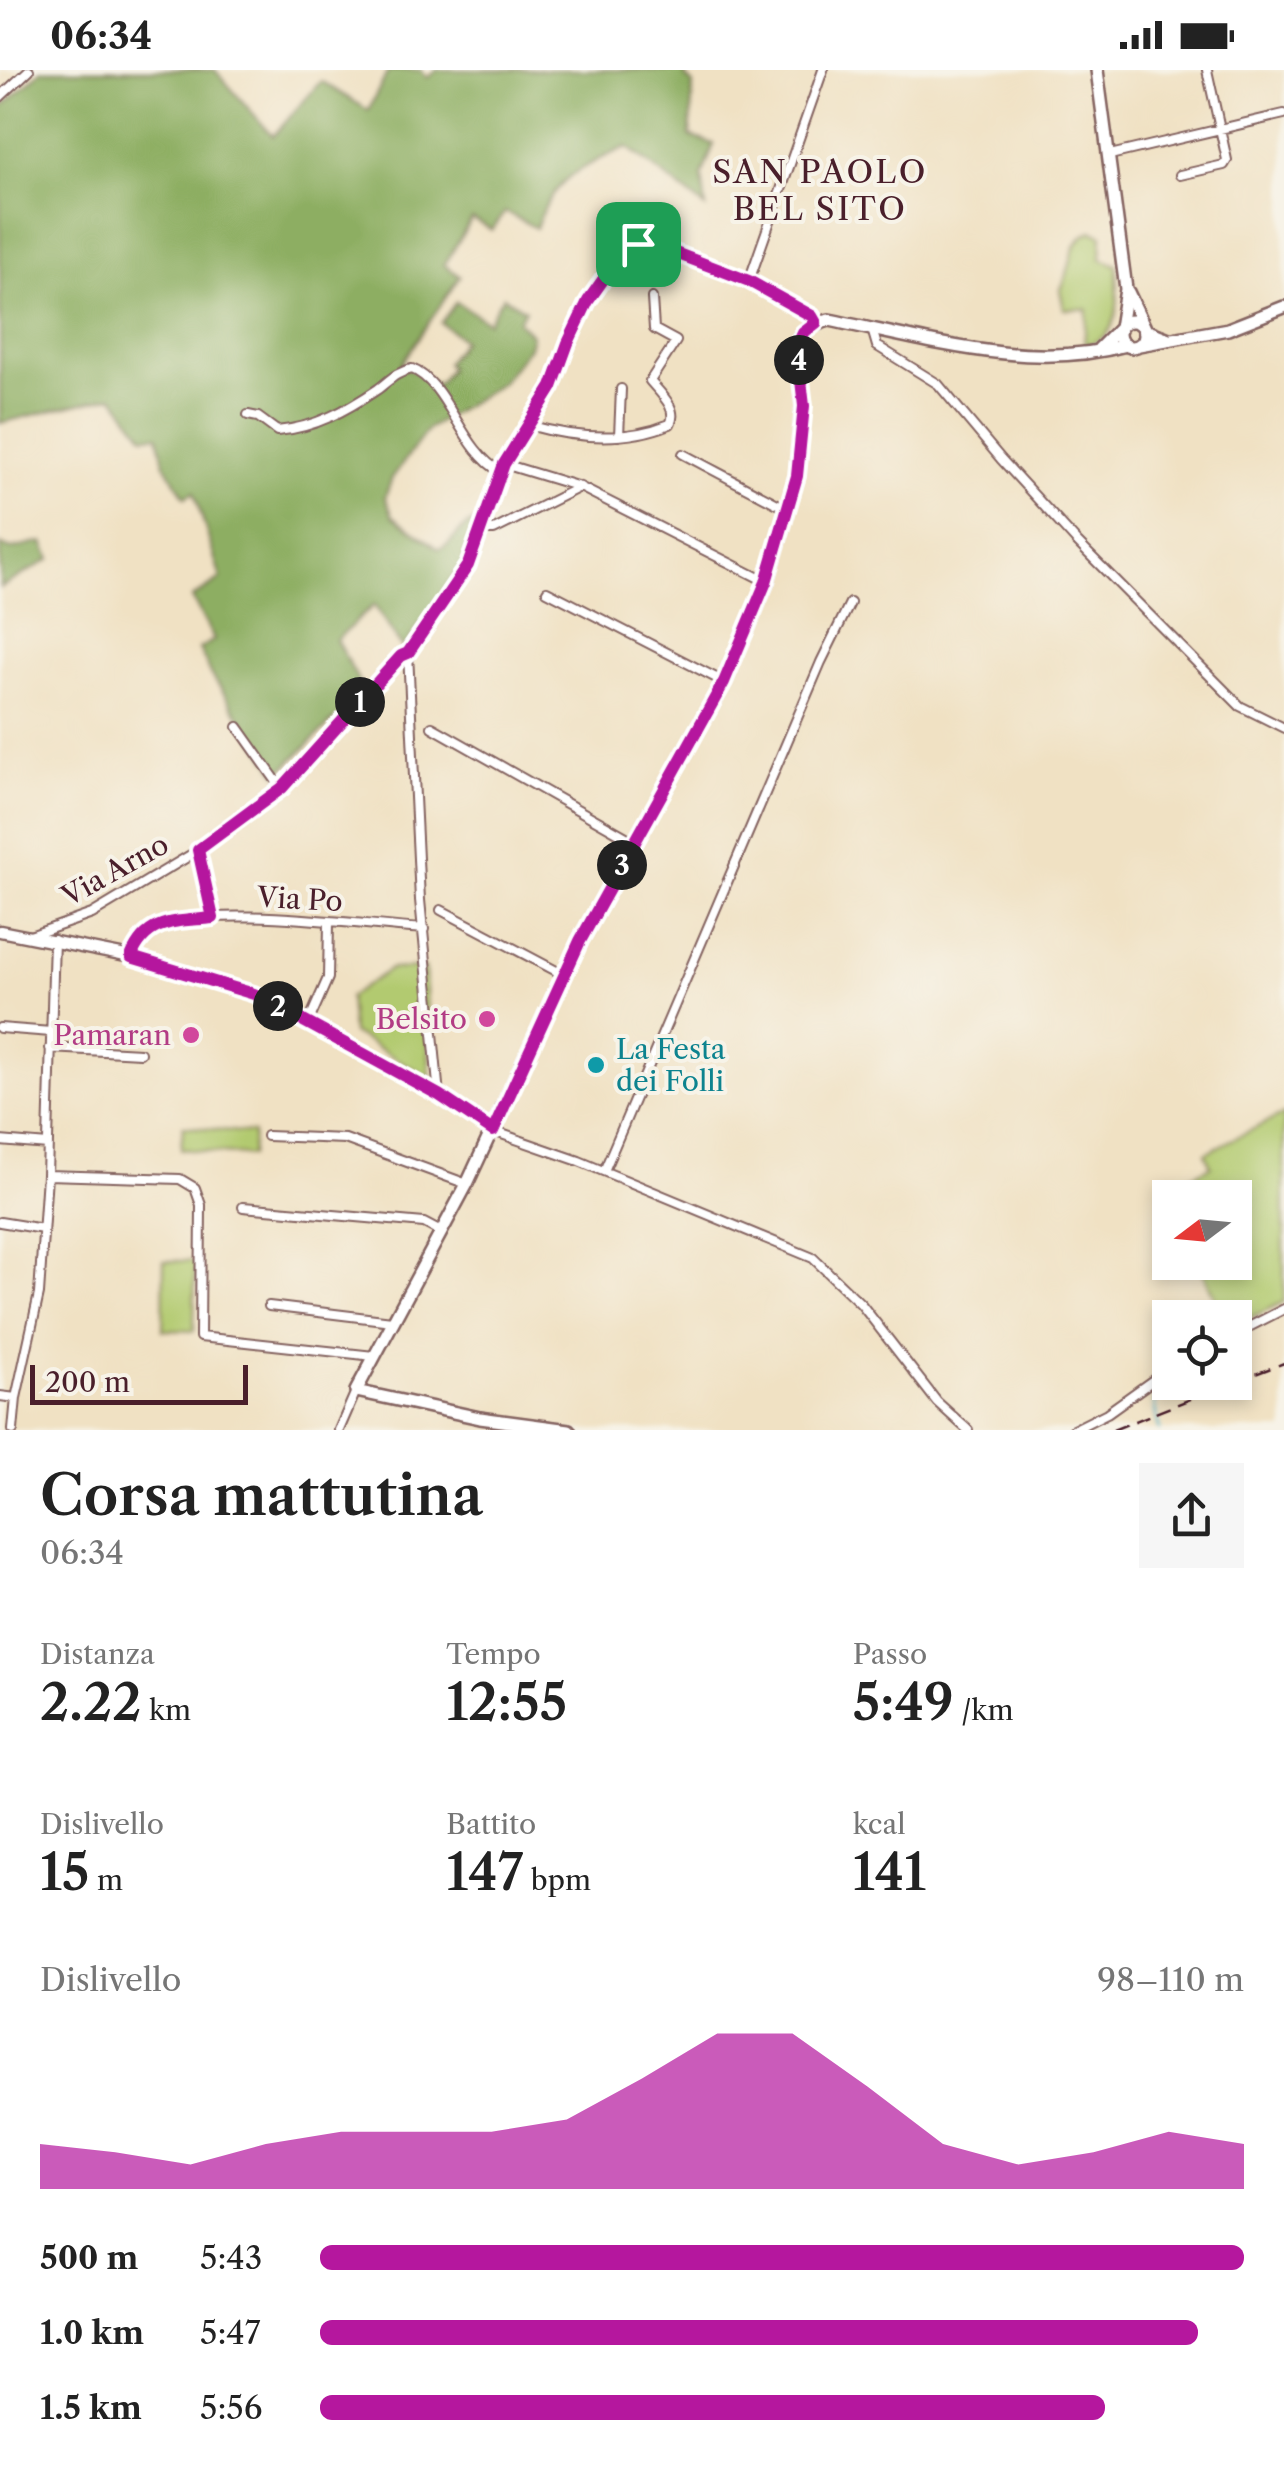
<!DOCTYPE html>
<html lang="it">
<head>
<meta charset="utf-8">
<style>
	:root { --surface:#fff; --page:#f6f6f6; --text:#222; --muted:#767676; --accent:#b5179e }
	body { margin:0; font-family:"Libre Caslon Text",serif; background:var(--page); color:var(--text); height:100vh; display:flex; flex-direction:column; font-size:38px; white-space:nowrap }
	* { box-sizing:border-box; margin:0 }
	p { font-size:32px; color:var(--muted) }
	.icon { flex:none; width:55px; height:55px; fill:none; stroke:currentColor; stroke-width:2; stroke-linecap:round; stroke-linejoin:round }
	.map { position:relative; height:1360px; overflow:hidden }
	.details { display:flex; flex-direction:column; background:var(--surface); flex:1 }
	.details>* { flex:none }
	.needle { width:65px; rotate:254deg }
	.tools { position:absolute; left:1152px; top:1110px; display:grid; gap:20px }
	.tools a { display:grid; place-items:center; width:100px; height:100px; border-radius:0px; background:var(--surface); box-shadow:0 5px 15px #0003; font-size:50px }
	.scale { position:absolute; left:30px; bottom:25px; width:218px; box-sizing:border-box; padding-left:10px; border:5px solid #4a1f2b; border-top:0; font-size:28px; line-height:35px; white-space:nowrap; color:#4a1f2b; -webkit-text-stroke:8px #f7f3e8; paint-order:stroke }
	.pin { position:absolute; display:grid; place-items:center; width:85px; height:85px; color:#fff; margin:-42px; border-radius:20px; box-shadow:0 5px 15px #0006 }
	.km { position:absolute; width:50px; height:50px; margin:-25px; border-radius:50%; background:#222; color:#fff; font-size:28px; line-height:50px; text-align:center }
	.round { display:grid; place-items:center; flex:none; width:105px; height:105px; border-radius:0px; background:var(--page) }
	.overview { display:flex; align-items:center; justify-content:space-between; height:170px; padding:0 40px }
	h1 { font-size:55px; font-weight:600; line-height:75px }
	.metrics { display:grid; grid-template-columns:repeat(3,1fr); gap:15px; height:170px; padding:10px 40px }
	.metrics div { display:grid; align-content:center }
	.metrics b { font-size:50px; font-weight:600 }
	.metrics small { font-size:28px; font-weight:400 }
	.metrics p { font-size:28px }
	.chart { height:280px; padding:20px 40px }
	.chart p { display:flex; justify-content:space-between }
	.chart svg { width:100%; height:180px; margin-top:10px; fill:var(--accent); opacity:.7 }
	ul { padding:0 40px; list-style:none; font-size:32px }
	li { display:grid; grid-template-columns:160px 120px 1fr; align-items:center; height:75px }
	li i { height:25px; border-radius:12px; background:var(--accent) }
	.status { display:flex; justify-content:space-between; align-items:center; height:70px; padding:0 50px; background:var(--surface); direction:ltr }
	.status svg { height:28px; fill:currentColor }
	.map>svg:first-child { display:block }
	.green { fill:#b2ca6f; stroke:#7e744d; stroke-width:2.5 }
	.forest { fill:#8dae62; stroke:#6c6646; stroke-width:2.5 }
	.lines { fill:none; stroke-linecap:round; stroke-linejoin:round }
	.stream { stroke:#50b6ce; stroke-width:2.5 }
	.minor-casing { stroke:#846360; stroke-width:12 }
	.tertiary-casing { stroke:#846360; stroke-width:15 }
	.secondary-casing { stroke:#846360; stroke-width:16 }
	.minor { stroke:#fff; stroke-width:8 }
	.tertiary { stroke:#fff; stroke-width:10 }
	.secondary { stroke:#fff; stroke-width:11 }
	.rail { stroke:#4a1f2b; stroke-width:2.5; stroke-dasharray:15 8; stroke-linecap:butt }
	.route-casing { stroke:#fff; stroke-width:20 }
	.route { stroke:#b5179e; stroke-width:12 }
	.hotel-dot { fill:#d1479c; stroke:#f7f3e8; stroke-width:4 }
	.culture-dot { fill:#0f9aa8; stroke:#f7f3e8; stroke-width:4 }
	.labels { text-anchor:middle; stroke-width:8; stroke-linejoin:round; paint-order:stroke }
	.street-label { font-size:28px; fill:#4a1f2b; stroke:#f7f3e8 }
	.hotel-label { font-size:28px; fill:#b23c85; stroke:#f7f3e8; text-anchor:end }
	.culture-label { font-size:28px; fill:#0d838f; stroke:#f7f3e8; text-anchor:start }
	.quarter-label { font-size:32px; letter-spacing:2.5px; fill:#4a1f2b; stroke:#f7f3e8 }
</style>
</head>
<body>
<div class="status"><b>06:34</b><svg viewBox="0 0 49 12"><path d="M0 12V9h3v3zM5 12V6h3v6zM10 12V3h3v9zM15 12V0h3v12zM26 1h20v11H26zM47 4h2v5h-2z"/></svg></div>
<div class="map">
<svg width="1284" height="1360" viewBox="0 0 1284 1360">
	<rect width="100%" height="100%" fill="#f7f3e8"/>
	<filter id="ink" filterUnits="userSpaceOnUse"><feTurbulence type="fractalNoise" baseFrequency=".01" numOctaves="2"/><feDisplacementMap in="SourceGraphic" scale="20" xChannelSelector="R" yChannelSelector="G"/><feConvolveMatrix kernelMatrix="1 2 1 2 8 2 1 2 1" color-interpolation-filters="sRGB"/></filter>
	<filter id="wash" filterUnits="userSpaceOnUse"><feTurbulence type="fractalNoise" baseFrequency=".0048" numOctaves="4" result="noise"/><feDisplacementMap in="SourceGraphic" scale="40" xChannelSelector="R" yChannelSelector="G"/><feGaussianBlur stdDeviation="2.25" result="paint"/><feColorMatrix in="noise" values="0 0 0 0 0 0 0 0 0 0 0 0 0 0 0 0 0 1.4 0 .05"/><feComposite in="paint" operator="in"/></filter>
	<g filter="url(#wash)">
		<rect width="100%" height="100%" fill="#f0e1c3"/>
		<path class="green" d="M1093 161 1102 165 1101 189 1117 195C1117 227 1125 268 1084 275L1087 239H1064L1060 220C1073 202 1067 168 1093 161Z
			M425 898 430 1008 352 963 349 927 390 899Z
			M1284 1044V1232L1235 1255V1248L1224 1247 1199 1193 1235 1192V1128H1170V1131L1165 1119 1211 1096 1205 1083Z
			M183 1056 253 1063 251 1086 181 1079Z
			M164 1191H195L194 1261 163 1260Z"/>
		<path class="forest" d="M42 0H215L273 66 321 11 368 40 389 0H421L427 8 437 0H687L685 7 693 14 690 66 714 74 702 106 706 138 627 77C582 97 553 108 536 158L505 142 492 160 472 149 444 195 460 206 401 294 437 315 450 298 446 293 463 270 441 253 456 232 488 252 503 226 525 240 518 251 532 265 529 277 501 313 428 359 392 408 385 427 393 446 439 479C455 474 458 456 475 452L463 493 403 579 374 535 336 570 364 621 278 704 211 604 199 579 214 570 192 528 221 509 194 422 185 427 164 393 158 365 144 366 113 326 0 353V39Z
			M43 472 50 489 0 518V475L12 479Z"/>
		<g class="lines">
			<path class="stream" d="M1235 1274 1237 1272
				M1160 1360C1153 1337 1150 1326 1170 1310"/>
		</g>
	</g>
	<g filter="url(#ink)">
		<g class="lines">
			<defs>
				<path id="minor" d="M0 27 29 0
					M1110 85 1284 44
					M1180 105 1224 95 1227 90 1207 0
					M816 253 805 240 749 211 823 0
					M872 259 877 276 938 314 1001 389 1076 471 1240 636 1284 658
					M248 345 258 347 277 361C315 358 347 340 378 319 390 310 396 302 412 299 448 313 461 381 501 402
					M528 355C574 368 624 373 670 354 679 339 660 323 650 311L676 271 654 259 652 228
					M619 366 621 319
					M683 384 787 439
					M504 394 580 417 767 512
					M483 460H494L580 417
					M547 521 724 612
					M408 583 420 830 439 1025
					M238 657 282 719
					M432 657 635 772
					M199 780 213 848
					M441 840 564 905
					M30 866 92 844 199 780 282 719 401 586 408 583C427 553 451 525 468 494 485 462 490 426 504 394 517 365 540 343 553 316 573 271 594 177 653 173L749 211
					M131 887C136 875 140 862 153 857 210 834 359 855 424 859
					M309 951 328 908 329 853
					M0 958 51 962
					M50 978 140 983
					M493 1061 579 1091 813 1188 861 1234 937 1332 968 1360
					M267 1066 345 1069 467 1114
					M0 1071 48 1075
					M604 1101 821 592 850 533
					M47 1105 180 1109 195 1118 201 1135 200 1267 374 1286
					M243 1137 424 1153 441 1162
					M0 1152 43 1159
					M269 1236 392 1251
					M1235 1264 1284 1239
					M0 1326 16 1328
					M13 1360 16 1328 39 1224 47 1105 54 870
					M339 1360 356 1321
					M1073 1360 1107 1343 1170 1298"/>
				<path id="tertiary" d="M0 861 131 887 255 924 439 1025 493 1061"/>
				<path id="secondary" d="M1097 0 1126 219 1120 258 1099 279
					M1128 222 1146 260 1169 269
					M1119 264a13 13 0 1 1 26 0a13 13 0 1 1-26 0Z
					M1139 275 1228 259 1284 237
					M569 1360 480 1348 356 1321 467 1114 580 871 724 612 767 512 797 406 803 336 799 269 809 257 829 250C924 269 1029 302 1126 275"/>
			</defs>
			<use href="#minor" class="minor-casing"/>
			<use href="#tertiary" class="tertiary-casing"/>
			<use href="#secondary" class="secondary-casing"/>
			<use href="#minor" class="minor"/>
			<use href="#tertiary" class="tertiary"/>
			<use href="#secondary" class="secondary"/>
			<path class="rail" d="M1235 1312 1284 1293
				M1113 1360 1233 1312"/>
		</g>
	</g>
	<g class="lines" filter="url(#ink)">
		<defs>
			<path id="route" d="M638 174H652L749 211 812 246 816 253 803 263 797 276 804 336 797 406 766 512 724 612 580 871 493 1061 439 1025 254 924 131 887C147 848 175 852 213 848L198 780 282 718 401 586 408 583 468 495 504 394 552 317 568 273 588 231 622 183Z"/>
		</defs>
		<use href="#route" class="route-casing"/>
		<use href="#route" class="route"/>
	</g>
	<g class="hotel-dot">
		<circle cx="487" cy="949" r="10"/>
		<circle cx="191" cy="965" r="10"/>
	</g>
	<circle class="culture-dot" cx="596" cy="995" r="10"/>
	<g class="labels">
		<g class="street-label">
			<text transform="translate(115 800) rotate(-29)" y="10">Via Arno</text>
			<text transform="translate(300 829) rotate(3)" y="10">Via Po</text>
		</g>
		<g class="hotel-label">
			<text x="467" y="959">Belsito</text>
			<text x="171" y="975">Pamaran</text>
		</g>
		<g class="culture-label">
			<text x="616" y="989">La Festa<tspan x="616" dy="32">dei Folli</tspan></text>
		</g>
		<g class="quarter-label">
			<text x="820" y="113">SAN PAOLO<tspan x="820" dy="37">BEL SITO</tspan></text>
		</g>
	</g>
</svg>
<div class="tools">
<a><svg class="needle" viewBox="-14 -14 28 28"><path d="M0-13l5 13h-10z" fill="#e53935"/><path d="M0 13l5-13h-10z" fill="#767676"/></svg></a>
<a><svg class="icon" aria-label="locate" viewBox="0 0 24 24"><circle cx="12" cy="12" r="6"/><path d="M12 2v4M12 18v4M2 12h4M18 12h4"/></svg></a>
</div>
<div class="scale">200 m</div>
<div class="pin" style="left:638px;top:174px;background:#1e9e55"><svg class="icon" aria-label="arrive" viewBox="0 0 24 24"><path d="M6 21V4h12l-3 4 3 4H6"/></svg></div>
<b class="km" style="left:360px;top:632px">1</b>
<b class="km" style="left:278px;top:936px">2</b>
<b class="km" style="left:622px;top:795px">3</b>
<b class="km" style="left:799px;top:290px">4</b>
</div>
<section class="details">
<div class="overview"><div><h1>Corsa mattutina</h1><p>06:34</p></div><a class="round"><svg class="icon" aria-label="share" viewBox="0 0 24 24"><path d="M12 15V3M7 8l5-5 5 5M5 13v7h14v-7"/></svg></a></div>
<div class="metrics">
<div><p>Distanza</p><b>2.22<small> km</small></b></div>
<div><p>Tempo</p><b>12:55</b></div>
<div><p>Passo</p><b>5:49<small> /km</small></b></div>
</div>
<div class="metrics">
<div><p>Dislivello</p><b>15<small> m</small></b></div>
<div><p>Battito</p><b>147<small> bpm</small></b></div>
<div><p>kcal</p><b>141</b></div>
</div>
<div class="chart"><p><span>Dislivello</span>98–110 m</p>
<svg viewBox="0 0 160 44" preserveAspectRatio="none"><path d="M0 44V33L10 35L20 38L30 33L40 30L50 30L60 30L70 27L80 17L90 6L100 6L110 19L120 33L130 38L140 35L150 30L160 33V44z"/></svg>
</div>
<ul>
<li><b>500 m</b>5:43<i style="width:100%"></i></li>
<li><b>1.0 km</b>5:47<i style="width:95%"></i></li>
<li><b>1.5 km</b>5:56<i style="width:85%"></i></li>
</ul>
</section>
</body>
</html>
